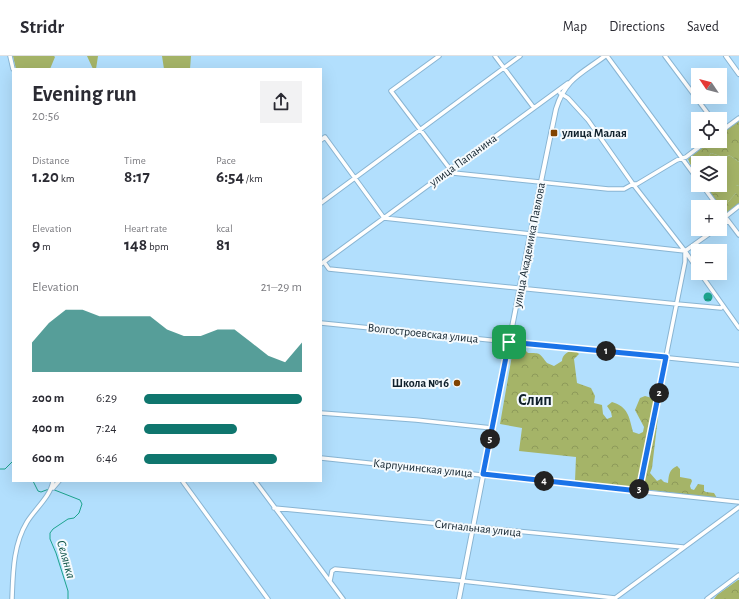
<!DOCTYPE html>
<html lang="en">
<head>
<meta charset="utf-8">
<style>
	:root { --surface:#fff; --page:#f2f2f3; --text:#2b2b33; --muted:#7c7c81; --line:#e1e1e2; --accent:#0f766e }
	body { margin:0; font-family:"Alegreya Sans",sans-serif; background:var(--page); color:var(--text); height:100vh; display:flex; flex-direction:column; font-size:15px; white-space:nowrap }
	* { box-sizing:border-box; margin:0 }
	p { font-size:13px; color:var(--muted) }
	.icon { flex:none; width:22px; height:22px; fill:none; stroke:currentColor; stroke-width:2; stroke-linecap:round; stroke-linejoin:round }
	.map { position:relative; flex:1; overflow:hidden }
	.details { position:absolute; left:12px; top:12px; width:310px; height:414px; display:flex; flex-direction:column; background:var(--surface); border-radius:0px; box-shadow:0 4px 16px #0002 }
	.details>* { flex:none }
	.needle { width:26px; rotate:305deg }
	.controls { position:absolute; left:691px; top:12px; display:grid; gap:8px }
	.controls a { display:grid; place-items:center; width:36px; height:36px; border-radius:0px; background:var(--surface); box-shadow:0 4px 16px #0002; font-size:20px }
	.pin { position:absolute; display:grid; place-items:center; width:34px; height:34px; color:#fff; margin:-17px; border-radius:8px; box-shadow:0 2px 6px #0006 }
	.km { position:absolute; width:20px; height:20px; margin:-10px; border-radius:50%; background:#222; color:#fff; font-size:11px; line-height:20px; text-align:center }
	.round { display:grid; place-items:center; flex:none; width:42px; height:42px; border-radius:0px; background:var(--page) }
	.overview { display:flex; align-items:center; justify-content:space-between; height:68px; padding:0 20px }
	h1 { font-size:22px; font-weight:700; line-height:30px }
	.figures { display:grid; grid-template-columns:repeat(3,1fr); gap:6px; height:68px; padding:4px 20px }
	.figures div { display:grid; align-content:center }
	.figures b { font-size:17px; font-weight:700 }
	.figures small { font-size:11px; font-weight:400 }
	.figures p { font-size:11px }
	.chart { height:112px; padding:8px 20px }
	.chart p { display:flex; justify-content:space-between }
	.chart svg { width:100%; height:72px; margin-top:4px; fill:var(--accent); opacity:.7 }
	ul { padding:0 20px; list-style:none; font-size:13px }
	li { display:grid; grid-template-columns:64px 48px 1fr; align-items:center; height:30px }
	li i { height:10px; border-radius:5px; background:var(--accent) }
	header { display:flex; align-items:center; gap:24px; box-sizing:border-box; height:56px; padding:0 20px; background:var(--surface); border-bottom:1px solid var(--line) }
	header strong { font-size:19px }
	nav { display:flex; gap:22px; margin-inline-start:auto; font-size:14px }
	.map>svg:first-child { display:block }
	.grass { fill:#a5b468 }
	.forest { fill:url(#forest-crowns) }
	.water { fill:url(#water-waves) }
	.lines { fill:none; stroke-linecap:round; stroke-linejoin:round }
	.stream { stroke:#1da48e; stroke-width:1 }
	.minor-casing { stroke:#89b5d3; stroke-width:5.5 }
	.tertiary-casing { stroke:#89b5d3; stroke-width:6 }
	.minor { stroke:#fff; stroke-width:3.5 }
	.tertiary { stroke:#fff; stroke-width:4 }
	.route-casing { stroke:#fff; stroke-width:8 }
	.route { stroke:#1a73e8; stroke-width:5 }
	.poi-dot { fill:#814401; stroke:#f5fafd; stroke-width:1.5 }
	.labels { text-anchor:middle; stroke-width:4; stroke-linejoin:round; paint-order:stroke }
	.poi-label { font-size:12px; font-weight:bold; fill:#10212c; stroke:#f5fafd; text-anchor:start }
	.street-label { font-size:12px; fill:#10212c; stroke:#f5fafd }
	.water-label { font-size:13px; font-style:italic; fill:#12564a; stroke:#f5fafd }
	.district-label { font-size:16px; font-weight:bold; fill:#10212c; stroke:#f5fafd }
</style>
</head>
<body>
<header>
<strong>Stridr</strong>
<nav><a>Map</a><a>Directions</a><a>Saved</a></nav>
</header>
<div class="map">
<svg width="739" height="543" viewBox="0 0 739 543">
	<defs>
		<pattern id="forest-crowns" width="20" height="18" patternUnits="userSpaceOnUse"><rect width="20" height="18" fill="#a5b468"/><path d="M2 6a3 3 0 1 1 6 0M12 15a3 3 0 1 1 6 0" fill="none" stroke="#8d9a5a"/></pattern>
		<pattern id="water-waves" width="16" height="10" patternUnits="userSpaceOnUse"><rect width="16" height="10" fill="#1da48e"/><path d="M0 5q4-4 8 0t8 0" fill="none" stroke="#188574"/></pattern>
	</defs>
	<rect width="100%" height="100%" fill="#b2dffd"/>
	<path class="grass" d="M13 0H54L55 1 50 13H16Z
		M87 0H98L96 13H93Z
		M162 0H191L190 13H164Z
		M711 97 726 102 729 99 739 106V129L736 130V137L728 146H725C718 137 724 138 710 134V129H720V107H704Z"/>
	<path class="forest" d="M739 65V106L729 99 726 102 711 97 704 107H698V119L690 108 688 103 711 85H720V79Z
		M705 129H710V134L717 135 722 138 726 146H728L736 137V130L739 129V148L727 157 724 156Z
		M514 288 525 289 526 291V295L528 297C541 297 539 297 547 307L554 310 562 305C562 298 570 294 576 295L579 298 574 303 577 327 591 332 595 340 594 347 602 349 603 358 607 363 612 361 611 356 607 350 612 346C628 351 629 360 633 376L639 378 643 376 644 371 635 354 640 342 645 340 652 342 655 347 654 359 658 361 652 412 650 417 657 425 661 423 664 426 668 427C669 418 669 414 677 410L680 413V421L691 423 692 425 690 430 691 433 694 434 698 428 704 429V435L706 436 714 437 717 442 575 425 576 401 519 395 522 372 500 368Z
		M738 524H739V543H714L717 539Z"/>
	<path class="water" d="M703.5 241a4.5 4.5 0 1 1 9 0a4.5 4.5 0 1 1-9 0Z"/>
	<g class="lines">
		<path class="stream" d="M0 413H5L13 405
			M33 425 38 435 41 436 49 433
			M52 433 80 444 82 448 79 457 74 462 68 463 53 473 50 477V483L56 497 68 535V543"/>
		<defs>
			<path id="minor" d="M10 0 13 13
				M439 0 391 35 453 117 608 133H624L633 128H637L677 104 686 101 707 85
				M495 0 534 52
				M607 0 698 124
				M665 0 712 63
				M560 37 568 42 588 64 633 128 685 195 698 214
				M720 76 739 62
				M321 84 325 81 384 162 685 195
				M702 129 718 151
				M321 147 520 0
				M720 154 739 179
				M725 161 739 150
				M720 171 728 165
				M685 195 716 173
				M324 206 329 213 677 248 721 252 723 250
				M321 208 568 27
				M700 217 739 272
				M321 267 739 309
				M321 357 416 364 492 372
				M321 402 739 446
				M184 425 183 426 268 543
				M255 425 343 543
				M53 432 59 425
				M639 435 685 206V195
				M274 452 683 491
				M330 525 332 515 335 513 462 525 615 542
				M12 543C13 517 13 489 27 466 35 453 51 440 53 425
				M614 543 739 451
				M707 543 739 519"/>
			<path id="tertiary" d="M726 0 739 18
				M459 543 530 179 556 53C565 23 581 18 605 0"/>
		</defs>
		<use href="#minor" class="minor-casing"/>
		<use href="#tertiary" class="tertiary-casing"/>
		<use href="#minor" class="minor"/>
		<use href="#tertiary" class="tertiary"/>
	</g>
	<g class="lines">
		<defs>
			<path id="route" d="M509 286 666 301 639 435 483 418Z"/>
		</defs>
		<use href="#route" class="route-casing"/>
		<use href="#route" class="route"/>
	</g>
	<g class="poi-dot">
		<rect x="550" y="73" width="8" height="8" rx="2"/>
		<circle cx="457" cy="327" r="4"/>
	</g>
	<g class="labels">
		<g class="poi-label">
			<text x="562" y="81">улица Малая</text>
			<text x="449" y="331" text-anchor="end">Школа №16</text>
		</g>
		<g class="street-label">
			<text transform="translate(463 104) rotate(-36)" y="4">улица Папанина</text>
			<text transform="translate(529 189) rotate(-79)" y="4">улица Академика Павлова</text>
			<text transform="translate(423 277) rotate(6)" y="4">Волгостроевская улица</text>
			<text transform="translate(423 412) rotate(6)" y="4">Карпунинская улица</text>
			<text transform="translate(478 472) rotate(6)" y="4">Сигнальная улица</text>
		</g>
		<g class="water-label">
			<text transform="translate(67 503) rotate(74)" y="5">Селянка</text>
		</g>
		<g class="district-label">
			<text x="535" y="349">Слип</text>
		</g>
	</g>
</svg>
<div class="controls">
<a><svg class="needle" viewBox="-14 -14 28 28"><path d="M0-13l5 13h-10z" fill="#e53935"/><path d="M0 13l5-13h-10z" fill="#7c7c81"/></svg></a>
<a><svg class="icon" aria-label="locate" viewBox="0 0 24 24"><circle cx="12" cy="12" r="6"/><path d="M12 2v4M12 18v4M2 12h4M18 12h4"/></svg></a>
<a><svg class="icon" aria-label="layers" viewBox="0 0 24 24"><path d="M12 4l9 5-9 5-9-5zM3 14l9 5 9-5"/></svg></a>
<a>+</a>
<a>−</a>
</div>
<div class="pin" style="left:509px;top:286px;background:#1e9e55"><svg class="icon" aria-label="arrive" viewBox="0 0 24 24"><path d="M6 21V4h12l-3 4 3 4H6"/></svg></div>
<b class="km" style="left:606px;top:295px">1</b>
<b class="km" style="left:659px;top:337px">2</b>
<b class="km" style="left:639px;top:433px">3</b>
<b class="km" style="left:544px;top:425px">4</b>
<b class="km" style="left:490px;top:383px">5</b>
<section class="details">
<div class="overview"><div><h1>Evening run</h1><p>20:56</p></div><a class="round"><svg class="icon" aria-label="share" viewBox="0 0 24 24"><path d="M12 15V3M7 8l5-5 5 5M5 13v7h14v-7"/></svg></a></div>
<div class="figures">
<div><p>Distance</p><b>1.20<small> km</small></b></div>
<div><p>Time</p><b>8:17</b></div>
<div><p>Pace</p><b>6:54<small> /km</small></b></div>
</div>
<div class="figures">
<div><p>Elevation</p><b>9<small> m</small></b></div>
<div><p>Heart rate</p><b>148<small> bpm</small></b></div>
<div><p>kcal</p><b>81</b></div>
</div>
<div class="chart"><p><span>Elevation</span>21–29 m</p>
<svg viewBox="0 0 160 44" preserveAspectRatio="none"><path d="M0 44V26L10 14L20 6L30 6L40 10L50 10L60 10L70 10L80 18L90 22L100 22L110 18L120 18L130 26L140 34L150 38L160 26V44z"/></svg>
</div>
<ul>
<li><b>200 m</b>6:29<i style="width:100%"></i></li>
<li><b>400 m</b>7:24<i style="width:59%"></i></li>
<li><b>600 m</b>6:46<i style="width:84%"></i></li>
</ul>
</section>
</div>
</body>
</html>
